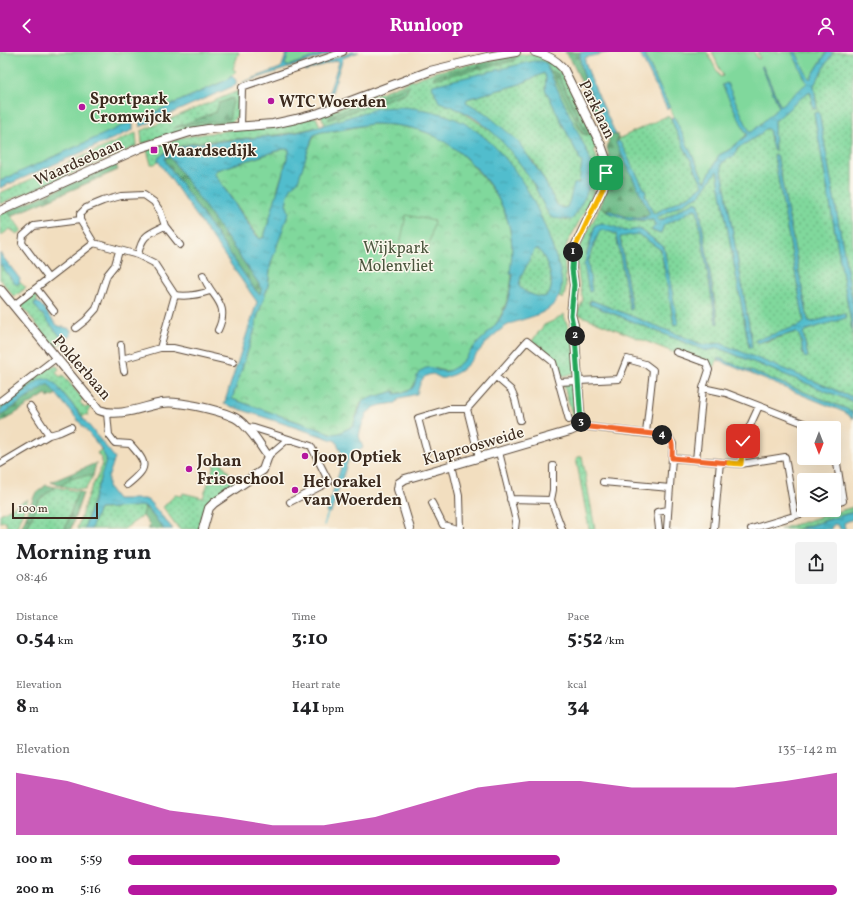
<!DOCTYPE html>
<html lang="en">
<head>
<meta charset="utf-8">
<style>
	:root { --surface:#fff; --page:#f2f2f2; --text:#202124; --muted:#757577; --accent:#b5179e }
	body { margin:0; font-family:Vollkorn,serif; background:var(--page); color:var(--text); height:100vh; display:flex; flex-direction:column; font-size:15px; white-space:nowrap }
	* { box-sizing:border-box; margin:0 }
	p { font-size:13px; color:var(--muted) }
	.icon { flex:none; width:22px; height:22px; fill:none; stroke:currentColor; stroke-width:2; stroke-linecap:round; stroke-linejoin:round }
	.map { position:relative; height:477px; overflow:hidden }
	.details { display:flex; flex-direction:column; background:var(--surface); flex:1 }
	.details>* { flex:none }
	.needle { width:26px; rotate:180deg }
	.controls { position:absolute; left:797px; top:369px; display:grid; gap:8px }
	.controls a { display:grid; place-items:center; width:44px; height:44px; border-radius:4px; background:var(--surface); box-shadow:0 4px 16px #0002; font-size:20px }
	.scale { position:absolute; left:12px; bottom:10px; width:86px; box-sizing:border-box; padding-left:4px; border:2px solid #3b2a1e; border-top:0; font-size:11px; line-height:14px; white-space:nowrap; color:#3b2a1e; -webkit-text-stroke:3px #fbf7ec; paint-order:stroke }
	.pin { position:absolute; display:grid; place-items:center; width:34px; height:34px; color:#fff; margin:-17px; border-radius:8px; box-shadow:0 2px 6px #0006 }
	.km { position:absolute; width:20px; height:20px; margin:-10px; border-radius:50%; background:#222; color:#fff; font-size:11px; line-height:20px; text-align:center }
	.round { display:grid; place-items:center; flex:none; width:42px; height:42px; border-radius:4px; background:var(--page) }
	.headline { display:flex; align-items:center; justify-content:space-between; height:68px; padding:0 16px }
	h1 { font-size:22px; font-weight:700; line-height:30px }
	.metrics { display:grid; grid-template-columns:repeat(3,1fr); gap:6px; height:68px; padding:4px 16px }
	.metrics div { display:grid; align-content:center }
	.metrics b { font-size:20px; font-weight:700 }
	.metrics small { font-size:11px; font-weight:400 }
	.metrics p { font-size:11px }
	.chart { height:112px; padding:8px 16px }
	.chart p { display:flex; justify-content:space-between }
	.chart svg { width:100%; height:72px; margin-top:4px; fill:var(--accent); opacity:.7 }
	ul { padding:0 16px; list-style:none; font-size:13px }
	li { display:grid; grid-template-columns:64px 48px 1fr; align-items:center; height:30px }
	li i { height:10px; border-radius:5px; background:var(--accent) }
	header { display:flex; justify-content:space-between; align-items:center; height:52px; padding:0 16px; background:var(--accent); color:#fff; font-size:18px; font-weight:700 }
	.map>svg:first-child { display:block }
	.grass { fill:url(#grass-dots); stroke:#5e815d; fill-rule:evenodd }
	.forest { fill:url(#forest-firs); stroke:#527151 }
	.park { fill:url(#park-crowns); stroke:#5e815d }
	.garden { fill:#80d89c; stroke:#5e815d }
	.water { fill:url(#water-ripples); stroke:#467476; fill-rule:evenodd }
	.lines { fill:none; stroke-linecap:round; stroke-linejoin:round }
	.stream { stroke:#51bdcd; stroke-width:1.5 }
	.minor-casing { stroke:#564536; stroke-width:8 }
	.tertiary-casing { stroke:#564536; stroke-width:10 }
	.minor { stroke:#fff; stroke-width:6 }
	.tertiary { stroke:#fff; stroke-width:8 }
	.split-1-casing { stroke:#fff; stroke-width:8 }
	.split-2-casing { stroke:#fff; stroke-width:8 }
	.split-3-casing { stroke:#fff; stroke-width:8 }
	.split-4-casing { stroke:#fff; stroke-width:8 }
	.split-5-casing { stroke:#fff; stroke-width:8 }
	.split-6-casing { stroke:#fff; stroke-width:8 }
	.split-1 { stroke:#f5b400; stroke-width:5 }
	.split-2 { stroke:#22a559; stroke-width:5 }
	.split-3 { stroke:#22a559; stroke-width:5 }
	.split-4 { stroke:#f0652b; stroke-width:5 }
	.split-5 { stroke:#f0652b; stroke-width:5 }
	.split-6 { stroke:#f5b400; stroke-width:5 }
	.poi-dot { fill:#b5179e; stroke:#fbf7ec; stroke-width:1.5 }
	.labels { text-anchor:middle; stroke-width:3; stroke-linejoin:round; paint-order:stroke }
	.poi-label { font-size:16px; font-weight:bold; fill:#3b2a1e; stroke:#fbf7ec; text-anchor:start }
	.street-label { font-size:16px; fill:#3b2a1e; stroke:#fbf7ec }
	.park-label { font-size:16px; fill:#4c563e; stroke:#fbf7ec }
</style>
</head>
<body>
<header><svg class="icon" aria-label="back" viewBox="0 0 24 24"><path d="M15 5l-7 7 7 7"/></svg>Runloop<svg class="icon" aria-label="person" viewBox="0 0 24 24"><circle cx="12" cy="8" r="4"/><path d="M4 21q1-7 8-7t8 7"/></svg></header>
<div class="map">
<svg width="853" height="477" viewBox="0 0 853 477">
	<defs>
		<pattern id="grass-dots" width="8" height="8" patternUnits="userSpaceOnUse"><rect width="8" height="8" fill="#80d89c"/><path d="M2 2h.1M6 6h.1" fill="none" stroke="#6aaf7f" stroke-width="1.8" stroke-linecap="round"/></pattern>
		<pattern id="forest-firs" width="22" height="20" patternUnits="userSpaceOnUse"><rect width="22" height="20" fill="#68b884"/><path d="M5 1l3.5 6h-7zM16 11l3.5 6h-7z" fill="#57966b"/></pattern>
		<pattern id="park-crowns" width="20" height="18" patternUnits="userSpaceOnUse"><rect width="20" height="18" fill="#80d89c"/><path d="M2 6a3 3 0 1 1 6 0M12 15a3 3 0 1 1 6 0" fill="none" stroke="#6aaf7f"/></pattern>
		<pattern id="water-ripples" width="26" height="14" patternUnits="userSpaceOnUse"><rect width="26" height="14" fill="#51bdcd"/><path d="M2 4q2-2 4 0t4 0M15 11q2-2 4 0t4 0" fill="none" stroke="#449aa6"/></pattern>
	</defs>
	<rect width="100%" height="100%" fill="#fbf7ec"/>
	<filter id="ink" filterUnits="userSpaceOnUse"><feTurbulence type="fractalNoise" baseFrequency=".025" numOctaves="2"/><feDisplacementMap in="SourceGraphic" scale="8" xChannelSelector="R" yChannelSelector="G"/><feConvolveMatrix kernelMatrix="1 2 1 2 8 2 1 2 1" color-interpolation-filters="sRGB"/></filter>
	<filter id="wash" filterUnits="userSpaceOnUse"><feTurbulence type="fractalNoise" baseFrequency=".012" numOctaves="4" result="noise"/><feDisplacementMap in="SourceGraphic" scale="16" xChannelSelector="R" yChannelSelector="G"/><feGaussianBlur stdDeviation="0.9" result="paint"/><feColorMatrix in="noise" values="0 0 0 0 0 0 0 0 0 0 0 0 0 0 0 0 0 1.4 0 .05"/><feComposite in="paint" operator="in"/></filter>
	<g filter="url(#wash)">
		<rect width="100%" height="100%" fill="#f2debf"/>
		<path class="grass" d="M833 0H853V251L819 61H814L853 282V345L717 291 704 293 591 248 589 249V252L706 299 718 296 853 350V361L847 357 718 306 713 316 577 262 583 248 579 229 577 208 578 199 600 155 607 158V160L633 169 653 168 655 174 652 177V179L658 181 662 179 664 173 679 166 694 157 697 158 716 271 718 269 699 152 695 150C683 155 672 163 659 169L656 166 700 143 717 118 749 295 752 296 751 285 721 112 729 106 735 104 737 97 759 83 766 76 769 77 773 98 775 99 774 70 808 40 811 41 813 57 817 56 814 33ZM774 103H777L808 268 812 270 844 261 846 265 807 278 803 281 808 305 803 303C802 296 803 285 796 280L765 290 781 280 801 273 804 269ZM595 173 615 175 625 179 640 177 664 195 674 272 661 198 638 182 620 184 632 257 630 258 616 182 605 178 600 177 591 199 588 211 587 200Z
			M532 2C538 3 544 5 549 8 566 19 587 73 597 93L594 98C607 126 585 157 573 181 570 186 567 191 566 195 561 212 570 230 563 247L559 245C564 228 558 212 553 197 537 150 521 123 487 88L332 71 325 73 321 63 434 20 516 3ZM547 12 548 17 589 104 567 169 547 160C535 132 518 104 496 83 485 74 474 68 463 60 452 52 443 42 433 33ZM557 21 588 83 582 82 578 74Z
			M544 21 546 26 545 37 582 111 580 127 567 155 562 156 557 153 542 124 533 109 466 50 467 47 520 32Z
			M238 39 240 40 239 62 231 71C200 73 171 81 142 92L141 79Z
			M667 64 671 66 675 77 703 133 690 143 655 161H653L617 89 618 87Z
			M316 65 320 74C292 82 264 85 235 87 214 89 189 89 169 98 161 102 160 108 155 112H151L147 98 184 85Z
			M136 81 137 94 0 152V141Z
			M8 159 22 179 17 182 10 177 0 184V163Z
			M537 197C549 204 564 256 533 243 528 241 522 239 519 234L521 225 534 198Z
			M0 212 15 232 20 230 26 236 14 245 0 227Z
			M37 240V250H35L34 253 61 285 68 286 55 296 21 253Z
			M564 262C565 271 571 278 573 287 575 298 574 311 575 322L561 324C555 302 550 301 532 289L544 273 553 269Z
			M52 314H57L59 317 56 320 60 325 63 323 83 347 80 350 85 356 89 354 90 356 88 360V364L86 362 83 365 54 330 43 327 39 328 0 357V352Z
			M575 330 577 370 575 371 563 331Z
			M101 398 106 406V409L84 477H77C81 466 84 454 88 443 93 431 102 420 102 407L97 401Z
			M582 404 595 477H589L576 406Z
			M219 407 237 432 211 451 204 457 198 477H179L163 455 175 443 182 444 183 441 203 446 214 413Z
			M85 423 93 424 85 438 61 434 69 427Z
			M55 435 78 439 65 477H27L37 451 40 447Z
			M28 447 16 477H8L5 469 0 470V462Z
			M145 454 143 464 124 477H91L99 457Z
			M853 455V460L798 477H780Z"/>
		<path class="forest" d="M565 0H580C577 18 603 64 611 82L616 83 617 82 618 87 616 90 650 162 649 164 630 166 600 155 609 130 611 120 610 109 607 96 609 88 572 10Z
			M516 6 514 9 433 27 435 23Z
			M551 19 557 21 588 83 583 82Z
			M409 33 406 41 328 68 331 63Z
			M233 46C233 55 229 59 230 67L221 70 197 71 174 76 216 60 219 51Z
			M167 105H170L262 236 260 242 256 239 166 110 165 107Z
			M116 112 118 118 11 164 8 159Z
			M47 332 51 334 57 342 48 346 46 342 0 371V364Z
			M96 411 93 424C80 423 71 426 61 434L51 430Z
			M46 433 55 435 40 447 37 451 27 477H21L35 442Z
			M78 439 83 441 71 477H65Z
			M145 454 146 456 164 477H148V476L150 474 143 464Z"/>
		<path class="park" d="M371 72C391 72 410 74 428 81 444 87 458 98 470 111 490 131 507 155 511 184 512 191 512 198 512 205 513 228 510 246 499 267 493 278 481 287 473 296 466 304 458 319 446 319 442 319 438 317 434 316L415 331 411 338 395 342V339L361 350 353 374 337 382H333L232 347 256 274V269L268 234 271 211 287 155 286 152 268 171 264 185 262 187H260L214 121 217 118 287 96 289 97V100L277 139 293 132 315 82 327 78 335 79Z"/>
		<path class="garden" d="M0 0H239L233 17 236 19 227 28 0 129Z
			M289 0H328L288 14 285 13V12Z
			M643 0H707L720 25 723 24 712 0H754L758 7 760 6 757 0H827L806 33 782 53H780L762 13 779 55 754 78 752 80 749 78C744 89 730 98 719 103L705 130Z
			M406 163 434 169 428 199 400 193Z"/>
		<path class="water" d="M287 0H289L285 13 288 14 328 0H336L243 31V30L280 16 282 14Z
			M352 0H359L343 6 330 46H327L339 10 337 8 305 19 304 17Z
			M580 0H611L587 5 585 6V9L591 27 616 83 611 82C601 61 578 23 580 0Z
			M639 0H643L670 56 667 57Z
			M792 0H796L808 25 810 27 827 0H833L814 33 817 57H813L811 41 808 40 774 70 775 99 773 98 769 78 766 76 759 83 737 97 735 104 729 106 721 112 751 285 752 296 749 295 717 119 700 143 656 166 660 169C672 163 683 155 695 150L699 152 718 272 716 271 697 158 694 157 679 166 664 173 661 181 652 179V177L655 174 653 168H628L607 160V158H609C620 163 639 171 650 162L616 91 618 89 620 90 646 140 645 142 653 161H655L690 143 703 133 675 77 671 66 674 64 705 130 719 103 729 98 747 83 722 33 727 31 749 78 752 80 779 55 761 14 762 13 780 53H782L807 31Z
			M534 9H542L547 12 548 17 589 104C596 131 586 142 574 165L571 168 553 166 550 164C543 154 539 142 533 131 515 103 493 74 462 59 455 56 447 53 439 50L432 34 433 33ZM544 21 546 26 545 37 582 111 579 131 574 132C571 140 571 147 567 155L563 156 557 153 542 124 517 88 485 61 466 50 467 47 520 32Z
			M232 24 236 28V33L140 75 139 67 227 28Z
			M400 55C422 56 445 61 464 71 507 95 536 146 551 191 556 207 566 227 559 244 550 264 525 265 508 273 502 276 497 281 491 286 488 290 484 293 481 297 470 309 466 318 450 324 447 325 443 327 441 326 438 325 436 323 433 322 421 323 420 332 417 342L400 346 396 351 382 353 375 355 367 361 362 373 359 384 363 396 352 403 348 409 331 461 326 460 344 406 336 389 224 352 257 250 158 109V106L167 99 191 92 284 83 311 77 378 56ZM371 72C391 72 410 74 428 81 466 97 507 143 511 185 513 197 511 210 510 222L513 223C510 239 507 259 496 272 489 281 480 288 473 296 466 305 459 315 448 319 440 322 431 311 422 318 414 323 417 334 410 338 406 341 400 341 395 342V339L363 348 353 374 339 381 333 382 232 347 256 274V269L268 234 271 211 289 160 286 152 288 143 292 134 298 129 313 84C320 78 329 80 337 78 348 76 360 74 371 72ZM283 97H289V100L264 185 260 187 255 182 214 121 217 118ZM166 105H170L262 236 260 242 256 239 166 110 165 107ZM537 197C549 204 564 256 533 243 528 241 522 239 519 234L521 225 534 198Z
			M818 60H819L853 251V282L814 62V61Z
			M133 69V78L0 136V129Z
			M776 102 777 103 808 268 812 270 844 261 846 266 807 278 803 281 808 305 805 306C800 299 804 286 796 280L757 291 755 288 801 273 804 269 774 104Z
			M602 171 615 175 625 179 640 177 664 195 678 271 677 273 674 272 661 198 638 182 620 185 632 257 630 258 616 182 605 178H600L591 199 588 211 592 239 589 240 584 213 595 173Z
			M0 201 20 227 19 232H15L0 212Z
			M591 248 704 293 720 291 853 345V350L718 296 706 299 589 252Z
			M37 250C45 254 49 265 56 272 60 276 66 274 71 278V284L68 286 61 285 34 253 35 250Z
			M718 306 847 357 853 361V367L844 360 717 308Z
			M42 327H49L54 330 115 406 108 426V435L117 447H145L149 449 173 477H164L145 454 99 457 91 477H84L106 409V406L99 394 48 332 0 364V358L39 328Z
			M853 460V467L844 471 845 477H840L839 474 835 472 832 474 831 477H798Z"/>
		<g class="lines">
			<path class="stream" d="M324 473 328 461"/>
		</g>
	</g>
	<g filter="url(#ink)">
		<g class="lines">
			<defs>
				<path id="minor" d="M241 74 242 35 343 0
					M80 168 94 191 138 203 154 211 175 243 160 296 122 307 124 319
					M80 168V162L86 156 103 149 121 144 144 143 154 150 160 159 165 174 180 193
					M138 203C142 183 148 182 165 174
					M203 223C211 247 231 250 218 278
					M48 226 22 191 23 184 34 174 80 168
					M36 236 54 259
					M175 243C188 245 198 243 210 239
					M14 253 94 191
					M76 276 86 268 96 257 107 223 115 213 119 199
					M121 293 122 307
					M160 296H173L233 310
					M676 300 706 311 709 318 703 336 696 408
					M496 325 511 338 515 347 520 368
					M559 330 619 327 627 307 645 312 653 318 646 381
					M703 336 726 341 816 376
					M0 349 56 306
					M30 354 49 383
					M107 361 109 383 115 391 130 392C148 412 149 415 127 433
					M581 374 666 384 670 387 673 392 667 477
					M246 375 254 376 311 394 329 430 290 450
					M834 393 843 449 834 452
					M427 400 418 366 448 357H467
					M499 400 516 469 515 477
					M268 404 288 387
					M479 405 467 357 527 289 553 310 569 368
					M672 406 741 412 785 405 795 464
					M0 412 49 383 60 380 71 375
					M741 412 743 389 759 354
					M452 413 459 444 460 477
					M553 414V438L551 448 562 477
					M603 430 670 436
					M510 447 551 448
					M432 451 443 473 457 477
					M659 477 657 460 668 458
					M714 477 720 410
					M751 477 814 458"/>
				<path id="tertiary" d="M0 159 140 96 190 80 208 77 273 72 296 67 319 61 430 19 487 5 516 0
					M0 237 99 358C119 366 142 355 162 351 177 348 217 358 231 364 237 366 242 370 246 375 255 383 261 395 268 404L263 418 214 451 209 456 203 477
					M410 477 398 437 399 431 405 427 570 379 581 374 575 287 574 273 571 263 574 233 572 217V201L603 136 606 121V107L601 93 563 16C555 7 547 3 535 0"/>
			</defs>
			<use href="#minor" class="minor-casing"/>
			<use href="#tertiary" class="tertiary-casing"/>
			<use href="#minor" class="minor"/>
			<use href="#tertiary" class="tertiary"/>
		</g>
	</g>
	<g class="lines" filter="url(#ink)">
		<defs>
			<path id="split-1" d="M573 200 603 136 606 121"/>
			<path id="split-2" d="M573 200 572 217 574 233 571 263 575 284"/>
			<path id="split-3" d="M575 284 581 370"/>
			<path id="split-4" d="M581 370V374L662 383"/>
			<path id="split-5" d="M662 383C675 385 672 396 672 406L729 411"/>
			<path id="split-6" d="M729 411 741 412 743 389"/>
		</defs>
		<use href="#split-1" class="split-1-casing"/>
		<use href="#split-2" class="split-2-casing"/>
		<use href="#split-3" class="split-3-casing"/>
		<use href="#split-4" class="split-4-casing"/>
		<use href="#split-5" class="split-5-casing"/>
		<use href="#split-6" class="split-6-casing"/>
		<use href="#split-1" class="split-1"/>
		<use href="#split-2" class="split-2"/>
		<use href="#split-3" class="split-3"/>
		<use href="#split-4" class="split-4"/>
		<use href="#split-5" class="split-5"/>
		<use href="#split-6" class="split-6"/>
	</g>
	<g class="poi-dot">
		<circle cx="271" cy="49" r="4"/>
		<circle cx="82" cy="55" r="4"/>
		<rect x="150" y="94" width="8" height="8" rx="2"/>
		<circle cx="305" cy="404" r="4"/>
		<circle cx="189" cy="417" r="4"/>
		<circle cx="295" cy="438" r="4"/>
	</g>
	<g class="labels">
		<g class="poi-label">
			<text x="90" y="52">Sportpark<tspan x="90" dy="18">Cromwijck</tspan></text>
			<text x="279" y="55">WTC Woerden</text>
			<text x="162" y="104">Waardsedijk</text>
			<text x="313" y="410">Joop Optiek</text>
			<text x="197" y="414">Johan<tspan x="197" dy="18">Frisoschool</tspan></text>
			<text x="303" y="435">Het orakel<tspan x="303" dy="18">van Woerden</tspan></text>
		</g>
		<g class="street-label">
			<text transform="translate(598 57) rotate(64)" y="6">Parklaan</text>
			<text transform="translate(78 109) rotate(-24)" y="6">Waardsebaan</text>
			<text transform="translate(83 315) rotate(49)" y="6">Polderbaan</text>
			<text transform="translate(473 393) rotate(-16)" y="6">Klaproosweide</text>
		</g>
		<g class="park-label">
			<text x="396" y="201">Wijkpark<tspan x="396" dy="18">Molenvliet</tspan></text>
		</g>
	</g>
</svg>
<div class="controls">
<a><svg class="needle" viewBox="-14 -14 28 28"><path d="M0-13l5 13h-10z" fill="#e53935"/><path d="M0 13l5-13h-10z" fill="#757577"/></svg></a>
<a><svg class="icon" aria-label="layers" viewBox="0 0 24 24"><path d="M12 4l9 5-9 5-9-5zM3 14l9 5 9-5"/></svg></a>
</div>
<div class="scale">100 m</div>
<div class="pin" style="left:606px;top:121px;background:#1e9e55"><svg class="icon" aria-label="arrive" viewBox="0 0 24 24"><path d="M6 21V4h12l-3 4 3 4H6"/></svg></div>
<div class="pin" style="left:743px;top:389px;background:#d93025"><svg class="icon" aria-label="check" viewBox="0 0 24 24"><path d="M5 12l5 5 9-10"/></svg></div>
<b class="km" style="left:573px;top:200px">1</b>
<b class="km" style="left:575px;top:284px">2</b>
<b class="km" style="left:581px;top:370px">3</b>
<b class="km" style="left:662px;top:383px">4</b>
</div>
<section class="details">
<div class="headline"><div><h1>Morning run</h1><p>08:46</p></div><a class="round"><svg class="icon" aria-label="share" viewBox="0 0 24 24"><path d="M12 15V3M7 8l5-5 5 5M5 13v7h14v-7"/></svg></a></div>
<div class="metrics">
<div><p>Distance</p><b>0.54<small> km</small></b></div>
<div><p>Time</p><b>3:10</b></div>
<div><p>Pace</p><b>5:52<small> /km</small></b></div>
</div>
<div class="metrics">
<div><p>Elevation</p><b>8<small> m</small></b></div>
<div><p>Heart rate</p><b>141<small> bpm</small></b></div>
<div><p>kcal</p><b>34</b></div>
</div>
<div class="chart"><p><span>Elevation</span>135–142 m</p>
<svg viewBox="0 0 160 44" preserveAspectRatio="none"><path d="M0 44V6L10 11L20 20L30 29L40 33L50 38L60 38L70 33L80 24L90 15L100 11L110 11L120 15L130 15L140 15L150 11L160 6V44z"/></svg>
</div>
<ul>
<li><b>100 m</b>5:59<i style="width:61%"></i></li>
<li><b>200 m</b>5:16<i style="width:100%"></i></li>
</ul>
</section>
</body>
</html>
